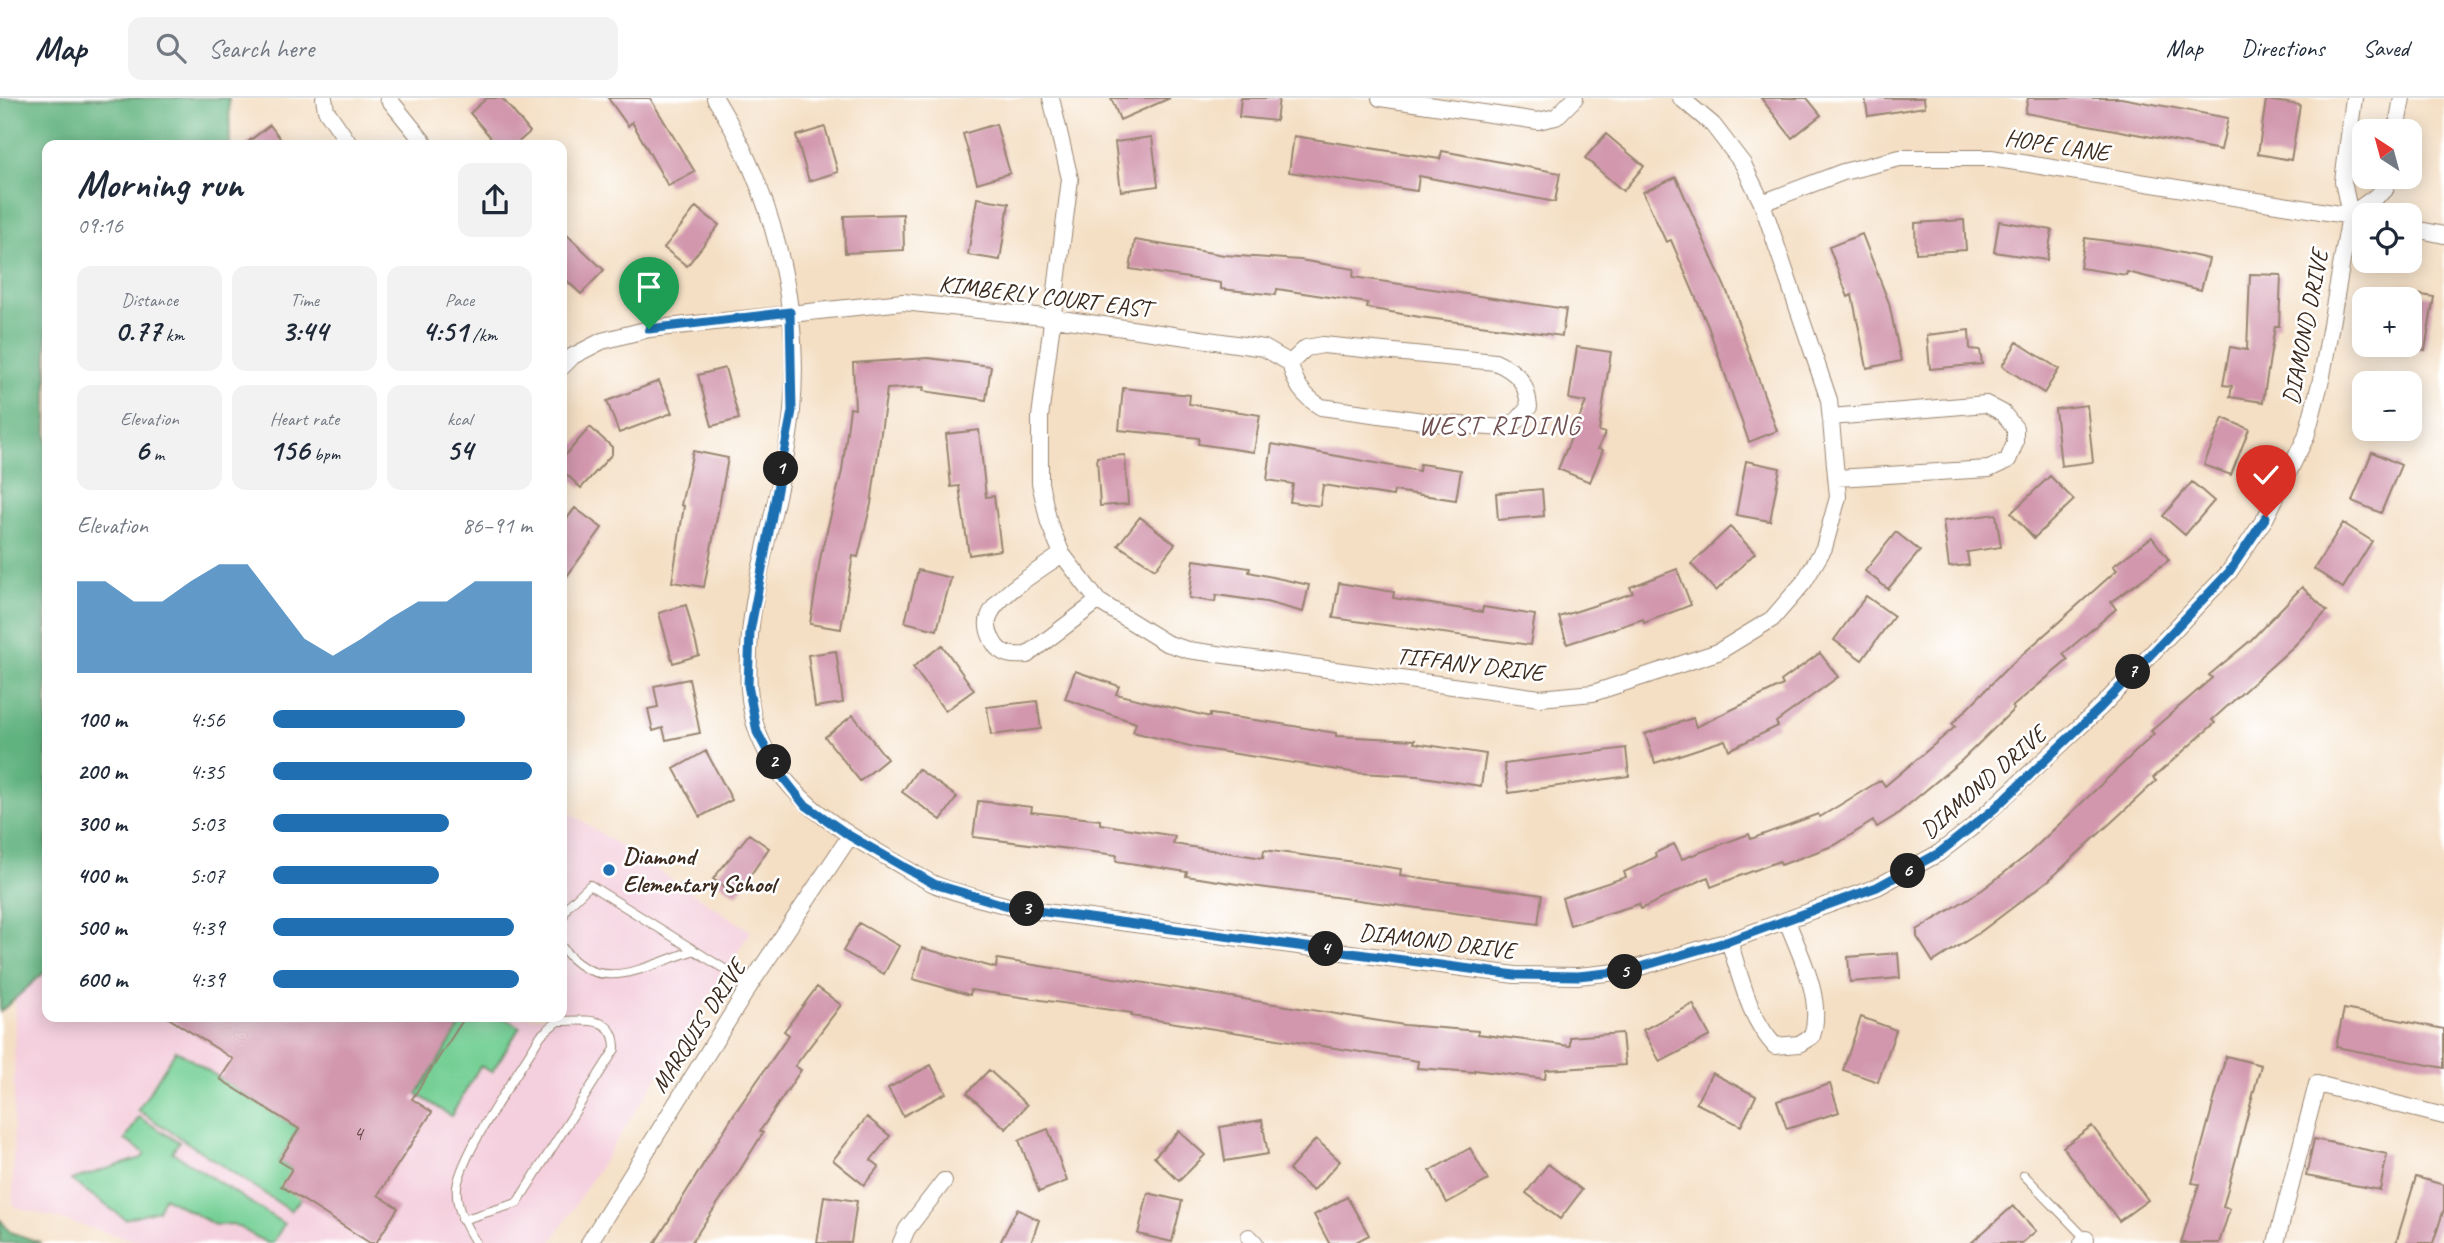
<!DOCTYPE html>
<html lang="en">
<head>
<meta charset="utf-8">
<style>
	:root { --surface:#fff; --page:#f2f2f3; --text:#1f2937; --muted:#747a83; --line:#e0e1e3; --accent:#1f6fb2 }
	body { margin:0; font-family:Caveat,sans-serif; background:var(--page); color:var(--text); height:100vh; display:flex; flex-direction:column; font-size:26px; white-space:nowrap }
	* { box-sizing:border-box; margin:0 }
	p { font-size:23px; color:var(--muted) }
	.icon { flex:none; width:38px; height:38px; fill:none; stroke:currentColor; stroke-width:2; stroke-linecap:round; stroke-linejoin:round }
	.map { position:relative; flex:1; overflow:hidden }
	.drawer { position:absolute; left:42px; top:42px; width:525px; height:882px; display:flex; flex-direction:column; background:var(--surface); border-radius:14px; box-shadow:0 4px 18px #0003 }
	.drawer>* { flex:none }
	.needle { width:46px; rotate:324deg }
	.buttons { position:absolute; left:2352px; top:21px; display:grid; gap:14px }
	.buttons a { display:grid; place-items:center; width:70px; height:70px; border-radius:14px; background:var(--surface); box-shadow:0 4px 18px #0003; font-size:35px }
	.pin { position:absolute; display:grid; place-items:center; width:60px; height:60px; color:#fff; margin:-72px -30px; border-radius:50% 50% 50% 0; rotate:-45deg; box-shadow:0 0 7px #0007 }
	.pin .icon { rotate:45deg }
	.km { position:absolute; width:35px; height:35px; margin:-18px; border-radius:50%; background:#222; color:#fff; font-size:19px; line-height:35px; text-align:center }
	.round { display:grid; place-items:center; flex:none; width:74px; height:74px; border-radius:14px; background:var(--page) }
	.headline { display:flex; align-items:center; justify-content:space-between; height:119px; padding:0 35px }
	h1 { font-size:38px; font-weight:700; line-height:52px }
	.figures { display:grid; grid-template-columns:repeat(3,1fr); gap:10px; height:119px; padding:7px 35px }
	.figures div { display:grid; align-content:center; border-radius:14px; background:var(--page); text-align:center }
	.figures b { font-size:30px; font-weight:700 }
	.figures small { font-size:19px; font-weight:400 }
	.figures p { font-size:19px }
	.chart { height:196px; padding:14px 35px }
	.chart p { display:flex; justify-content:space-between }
	.chart svg { width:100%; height:126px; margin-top:7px; fill:var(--accent); opacity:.7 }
	ul { padding:0 35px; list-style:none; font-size:23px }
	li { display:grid; grid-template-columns:112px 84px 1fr; align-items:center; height:52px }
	li i { height:18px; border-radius:9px; background:var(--accent) }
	header { display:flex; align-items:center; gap:42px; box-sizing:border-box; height:98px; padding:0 35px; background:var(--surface); border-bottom:2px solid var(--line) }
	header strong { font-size:33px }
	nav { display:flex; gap:38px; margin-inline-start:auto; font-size:24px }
	.search { width:490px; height:63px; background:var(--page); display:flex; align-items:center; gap:18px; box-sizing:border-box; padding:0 24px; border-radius:14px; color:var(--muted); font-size:26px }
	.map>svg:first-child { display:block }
	.built { fill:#f4cfdd }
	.green { fill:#76d096; stroke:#587d5a; stroke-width:2 }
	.forest { fill:#60b27f; stroke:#4e6e4e; stroke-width:2 }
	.building { fill:#d297ad }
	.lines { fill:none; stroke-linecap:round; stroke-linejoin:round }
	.service-casing { stroke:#988471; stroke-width:10 }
	.minor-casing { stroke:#988471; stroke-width:18 }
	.service { stroke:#fff; stroke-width:8 }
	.minor { stroke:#fff; stroke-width:16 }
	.route-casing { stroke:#fff; stroke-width:14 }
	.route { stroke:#1f6fb2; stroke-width:9 }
	.poi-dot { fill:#1f6fb2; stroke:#fff; stroke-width:2.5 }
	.labels { text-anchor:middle; stroke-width:5; stroke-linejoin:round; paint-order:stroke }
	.number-label { font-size:21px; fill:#614542 }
	.street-label { font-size:24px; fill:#3b2a1e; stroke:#fff }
	.poi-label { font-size:24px; font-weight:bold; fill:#3b2a1e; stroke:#fff; text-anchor:start }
	.neighbourhood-label { font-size:26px; letter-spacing:2px; fill:#705050; stroke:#fff }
</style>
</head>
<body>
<header>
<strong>Map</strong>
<div class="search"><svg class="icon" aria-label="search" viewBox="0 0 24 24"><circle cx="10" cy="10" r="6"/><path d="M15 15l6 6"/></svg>Search here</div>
<nav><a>Map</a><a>Directions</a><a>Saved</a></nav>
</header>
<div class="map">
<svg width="2444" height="1145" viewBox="0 0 2444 1145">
	<rect width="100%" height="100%" fill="#fff"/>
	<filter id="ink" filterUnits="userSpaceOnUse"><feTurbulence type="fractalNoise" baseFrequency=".0143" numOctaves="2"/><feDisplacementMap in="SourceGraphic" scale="14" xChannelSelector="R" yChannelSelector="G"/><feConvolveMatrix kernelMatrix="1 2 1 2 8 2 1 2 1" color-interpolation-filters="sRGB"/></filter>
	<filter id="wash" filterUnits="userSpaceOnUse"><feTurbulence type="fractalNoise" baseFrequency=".00686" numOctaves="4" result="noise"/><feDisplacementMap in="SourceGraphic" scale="28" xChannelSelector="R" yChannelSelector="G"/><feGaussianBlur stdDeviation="1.57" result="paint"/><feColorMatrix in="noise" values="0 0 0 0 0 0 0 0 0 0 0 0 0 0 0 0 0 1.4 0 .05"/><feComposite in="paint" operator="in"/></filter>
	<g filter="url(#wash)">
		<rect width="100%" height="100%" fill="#f4dfc4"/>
		<path class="built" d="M47 448V919H562V710L751 833 551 1145H143L13 1108 15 879Z"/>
		<path class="green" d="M466 919H502L520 929 492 974 480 968 451 1018 417 996Z
			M176 952 299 1031 279 1063 292 1071 301 1100 291 1113 138 1012Z
			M139 1019 179 1044 172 1054 284 1126 273 1145H267L233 1126 215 1127 164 1099 158 1112 125 1121 71 1082 142 1060 145 1055 125 1042Z"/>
		<path class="forest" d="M0 0H229L230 47H47V872L0 914Z
			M0 1121 10 1134 42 1145H0Z"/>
		<g id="blocks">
			<path class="building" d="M487 0H502L530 34 515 47H497L470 15Z
				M608 0H650L695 74 668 88 632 24 628 28Z
				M1111 0H1170L1120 22Z
				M1241 0H1279L1276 23 1239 19Z
				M1761 0H1807L1821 17 1792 40Z
				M1865 0H1924L1925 9 1868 18Z
				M2028 0H2121L2228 20 2221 52 2025 15Z
				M2266 2 2300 7 2291 62 2258 56Z
				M996 26 1010 75 977 85 963 36Z
				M270 27 285 47H244Z
				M825 29 838 74 809 83 796 38Z
				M1606 36 1644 68 1623 93 1585 60Z
				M1294 38 1440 61 1442 53 1560 75 1555 104 1419 78 1417 93 1289 74Z
				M1152 39 1158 88 1121 93 1115 44Z
				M1676 79 1728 196 1777 333 1749 344 1708 228 1671 142 1666 144 1643 94Z
				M977 100 1009 105 1000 162 968 157Z
				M696 109 719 127 687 168 664 150Z
				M903 116 904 152 845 155 844 118Z
				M1964 122 1966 152 1916 155 1915 125Z
				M1999 123 2052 132 2047 162 1994 154Z
				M562 132 604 172 581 196 562 178Z
				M1862 136 1889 205 1901 263 1867 270 1852 197 1848 199 1829 149Z
				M2085 140 2159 150 2209 161 2201 192 2127 174 2126 177 2080 170Z
				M1135 142 1224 157 1300 162 1354 171 1353 179 1566 211 1562 238 1420 219 1367 210 1368 205 1277 191 1276 197 1221 191V185L1130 171Z
				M2250 176 2281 177 2279 228H2275L2263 304 2230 299 2232 288 2223 287 2230 249 2247 252Z
				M2410 195 2434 199 2425 252 2410 250Z
				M1969 232 1970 251 1980 252 1982 266 1930 271 1927 237Z
				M2017 244 2059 271 2044 295 2002 268Z
				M1577 249 1611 254 1599 333 1605 335 1598 351 1603 352 1590 384 1558 371 1586 304 1569 301Z
				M928 260 991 268 986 302 923 293 924 289 887 291 871 406 858 459 853 458 841 531 810 526 821 456 842 373 850 310 855 311 853 265Z
				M725 270 739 321 712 328 698 277Z
				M659 283 672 315 619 335 607 303Z
				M1123 290 1190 297 1189 306 1260 317 1254 354 1198 346 1199 340 1119 332Z
				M2087 307 2093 364 2061 368 2055 311Z
				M2223 320 2249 331 2231 377 2204 367Z
				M590 329 612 349V356L581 390 562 372V361Z
				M979 332 986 399 994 398 1001 452 969 457 959 388 951 389 946 336Z
				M1272 346 1419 373 1420 366 1461 372 1456 402 1394 393 1393 398 1323 387 1320 408 1290 404 1293 386 1267 382Z
				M693 353 728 360 704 489 672 484 684 408 681 407Z
				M2372 354 2401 367 2381 415 2352 403Z
				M1125 357 1128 406 1100 408 1097 359Z
				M1746 363 1780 370 1770 423 1736 417Z
				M2050 378 2074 402 2034 440 2011 415Z
				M2192 384 2214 403 2185 437 2163 418Z
				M1542 391 1544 418 1498 422 1496 395Z
				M575 410 602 430 562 485V427Z
				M1996 416 2001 449 1967 454 1969 467 1949 469 1943 423Z
				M1140 419 1175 446 1155 471 1118 447Z
				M2343 425 2372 443 2343 490 2314 471Z
				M1730 429 1755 455 1716 493 1691 466Z
				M1896 434 1920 453 1888 491 1865 473Z
				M2152 439 2169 462 2111 504 2116 511 2063 556 2068 562 2012 609 2014 611 1962 662 1895 718 1877 729 1873 723 1835 747 1781 767 1779 763 1711 789 1708 779 1641 811 1639 806 1570 827 1562 800 1626 779 1624 774 1656 759 1655 755 1674 746 1682 761 1749 736 1751 741 1818 716 1820 719 1881 682 1885 688 1955 629 1952 626 2005 572 2117 472 2113 468Z
				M1194 462 1250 470 1249 474 1309 487 1303 514 1266 504 1216 497 1215 504 1189 500Z
				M1677 471 1691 507 1644 525 1643 521 1567 546 1559 519 1633 495 1630 489Z
				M918 472 951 480 937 532 905 524Z
				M1339 485 1394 494 1393 500 1482 514 1483 509 1535 517 1530 547 1333 520Z
				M2302 489 2327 513 2294 548 2212 622 2215 625 2153 680 2156 683 2049 782 1979 835 1933 864 1917 839V832L1982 792 2026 758 2154 636 2151 633 2212 580 2209 577 2250 543Z
				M1866 498 1894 518 1862 562 1834 542Z
				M686 507 699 557 673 565 659 515Z
				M942 547 974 592 945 613 913 569Z
				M836 553 843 605 815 609 808 557Z
				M1820 555 1838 579 1776 624 1778 628 1729 652 1725 642 1655 665 1645 636 1693 620 1696 629 1783 587 1781 583Z
				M1075 573 1119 588 1116 596 1210 619V616L1269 624 1336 635V638L1415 642 1414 645 1486 656 1481 688 1418 678 1358 675 1198 650 1133 634 1136 625 1065 601Z
				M689 581 700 635 666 642 663 630 653 633 648 611 658 609 654 588Z
				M1037 603 1041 631 991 637 987 609Z
				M853 617 887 661 860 683 825 639Z
				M1626 650 1629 678 1509 695 1504 666Z
				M706 653 732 702 700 719 674 671Z
				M918 671 957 699 941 722 902 694Z
				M978 703 1032 709 1031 714 1100 722V726L1175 738 1173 746 1263 760 1264 752 1347 763 1401 771 1400 777 1542 797 1538 826 1237 786 1186 778 1187 774 1116 763 1117 757 973 739Z
				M749 736 769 750 737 797 713 781Z
				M859 825 899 848 884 876 843 853Z
				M922 850 996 870 997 861 1404 927 1478 933V936L1570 948V939L1622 935 1625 967 1546 972 1545 981 1474 972V974L1417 970 1418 963 1131 918 1132 915 971 892 970 897 913 881Z
				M1898 855 1900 880 1850 884 1848 859Z
				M817 889 841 907 795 968 801 972 760 1033 763 1035 735 1080 691 1145H655L734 1016 789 937 784 933Z
				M1693 906 1710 938 1660 964 1643 932Z
				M2344 911 2444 931V970L2336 949Z
				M167 919H465L412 1001 432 1014 378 1097 398 1110 376 1145H370L281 1088 292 1071 279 1063 299 1031 220 981 233 961Z
				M1861 919 1896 932 1878 984 1843 972Z
				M2226 958 2261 967 2223 1109 2230 1111 2219 1145H2181L2199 1086 2192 1085Z
				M931 967 946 995 903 1018 888 990Z
				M989 972 1027 1007 1006 1031 967 995Z
				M1712 975 1756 998 1741 1028 1696 1005Z
				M1830 986 1839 1014 1787 1031 1777 1003Z
				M867 1019 890 1038 871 1062 879 1068 864 1087 833 1062Z
				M1262 1022 1268 1056 1225 1063 1220 1029Z
				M2092 1028 2148 1102 2119 1123 2063 1049Z
				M1048 1031 1067 1083 1039 1094 1019 1042Z
				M1179 1033 1205 1057 1179 1083 1154 1059Z
				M1316 1041 1340 1063 1313 1093 1289 1072Z
				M2314 1041 2387 1056 2380 1092 2306 1078Z
				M1470 1050 1488 1082 1447 1105 1430 1073Z
				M1548 1066 1582 1092 1560 1121 1526 1095Z
				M2416 1079 2444 1087V1111L2433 1145H2396Z
				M1148 1095 1182 1103 1172 1144 1138 1136Z
				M824 1098 857 1103 851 1145H817Z
				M1347 1099 1369 1137 1354 1145H1329L1314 1117Z
				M2013 1108 2036 1133 2022 1145H1971Z
				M1017 1111 1039 1122 1031 1145H1000Z"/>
		</g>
	</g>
	<g filter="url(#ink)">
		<use href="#blocks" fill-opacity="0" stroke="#988471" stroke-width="2"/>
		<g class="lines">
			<defs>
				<path id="service" d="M562 822 567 809 590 787 750 887
					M562 849C598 899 645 868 692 853
					M2024 1077 2088 1143
					M462 1122 517 1105 615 951C615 916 584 923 558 923L541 937C520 973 463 1051 457 1089 455 1109 466 1129 476 1145"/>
				<path id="minor" d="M324 0 326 12 350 47
					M388 0 426 47
					M715 0C771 90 802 206 792 313 785 388 757 461 750 536 748 568 746 604 758 635 781 696 834 729 888 760 903 768 918 779 934 786 959 797 989 802 1015 810L1515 877 1578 878 1626 873 1729 843 1877 789 1939 755 1970 731 2101 609 2229 474 2266 419 2306 339 2322 278 2350 117 2343 83 2354 0
					M1051 0 1070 81 1040 319V385L1049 425 1062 456 1098 503 1166 545 1188 552 1540 600 1593 595 1718 554 1772 521 1804 484 1824 450 1838 399 1829 302 1762 105 1743 66 1713 27 1681 0
					M1380 0 1538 23 1556 19 1575 0
					M2396 33 2402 0
					M1762 105 1843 74 1900 60H1991L2364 120
					M2350 117 2385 92 2388 79
					M2410 130 2444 137
					M562 269 573 258 602 243 649 231 903 204 1054 220 1264 250 1290 265C1295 286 1302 297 1321 309L1445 326 1504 330 1518 322 1529 309C1527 285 1518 274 1495 264L1323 247 1306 250 1290 265
					M1831 319 1986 306 2003 315 2015 330V345L2008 362 1989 371 1836 380
					M1062 456C1043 470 996 497 989 519 986 527 990 538 994 545 1001 558 1014 558 1027 557L1098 503
					M1729 843C1741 879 1748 919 1775 948L1799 946 1812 938C1824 901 1800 857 1787 823
					M1249 1139 1255 1145
					M589 1145 750 887 850 738
					M901 1145 907 1131 944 1083
					M2082 1145 2086 1141
					M2276 1145 2317 986 2444 1018"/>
			</defs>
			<use href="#service" class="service-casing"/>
			<use href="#minor" class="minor-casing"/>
			<use href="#service" class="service"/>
			<use href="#minor" class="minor"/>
		</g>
	</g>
	<g class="lines" filter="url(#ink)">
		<defs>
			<path id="route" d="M649 231 790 214 792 313 750 534 748 587 757 634 778 673 804 706 850 738 934 786 1015 810 1515 877 1578 878 1626 873 1729 843 1877 789 1939 755 1994 711 2101 609 2229 474 2266 419"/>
		</defs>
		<use href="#route" class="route-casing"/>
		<use href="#route" class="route"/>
	</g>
	<circle class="poi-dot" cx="609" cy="772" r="7"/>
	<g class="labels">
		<g class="number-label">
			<text x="358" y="1042">4</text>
		</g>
		<g class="street-label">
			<text transform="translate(2057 47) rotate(9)" y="8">HOPE LANE</text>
			<text transform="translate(1045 198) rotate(7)" y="8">KIMBERLY COURT EAST</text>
			<text transform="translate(2305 229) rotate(-79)" y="8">DIAMOND DRIVE</text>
			<text transform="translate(1470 566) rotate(7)" y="8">TIFFANY DRIVE</text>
			<text transform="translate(1983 684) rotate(-41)" y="8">DIAMOND DRIVE</text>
			<text transform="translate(1437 843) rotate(7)" y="8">DIAMOND DRIVE</text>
			<text transform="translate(698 928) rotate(-57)" y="8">MARQUIS DRIVE</text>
		</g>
		<g class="poi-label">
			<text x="623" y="766">Diamond<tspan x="623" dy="28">Elementary School</tspan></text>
		</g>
		<g class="neighbourhood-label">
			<text x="1500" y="336">WEST RIDING</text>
		</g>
	</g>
</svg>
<div class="buttons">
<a><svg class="needle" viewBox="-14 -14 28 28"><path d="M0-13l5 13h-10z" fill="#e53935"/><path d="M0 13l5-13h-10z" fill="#747a83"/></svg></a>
<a><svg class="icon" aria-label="locate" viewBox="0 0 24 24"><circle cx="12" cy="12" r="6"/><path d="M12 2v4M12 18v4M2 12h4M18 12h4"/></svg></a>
<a>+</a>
<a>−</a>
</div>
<div class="pin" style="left:649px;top:231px;background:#1e9e55"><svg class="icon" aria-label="arrive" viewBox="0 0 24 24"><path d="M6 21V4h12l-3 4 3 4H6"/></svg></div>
<div class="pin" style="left:2266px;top:419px;background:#d93025"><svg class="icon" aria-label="check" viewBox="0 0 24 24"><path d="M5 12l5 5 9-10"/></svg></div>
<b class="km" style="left:781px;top:371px">1</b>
<b class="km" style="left:774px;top:664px">2</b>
<b class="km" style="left:1027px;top:811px">3</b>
<b class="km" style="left:1326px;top:851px">4</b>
<b class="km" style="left:1625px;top:874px">5</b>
<b class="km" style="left:1908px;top:773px">6</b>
<b class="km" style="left:2133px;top:574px">7</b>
<section class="drawer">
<div class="headline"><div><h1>Morning run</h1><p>09:16</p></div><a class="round"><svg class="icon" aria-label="share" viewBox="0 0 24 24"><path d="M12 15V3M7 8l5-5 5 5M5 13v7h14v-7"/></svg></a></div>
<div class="figures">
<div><p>Distance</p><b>0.77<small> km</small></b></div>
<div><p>Time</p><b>3:44</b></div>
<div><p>Pace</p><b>4:51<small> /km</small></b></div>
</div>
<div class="figures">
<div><p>Elevation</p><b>6<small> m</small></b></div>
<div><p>Heart rate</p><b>156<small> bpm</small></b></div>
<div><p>kcal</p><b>54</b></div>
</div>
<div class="chart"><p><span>Elevation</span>86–91 m</p>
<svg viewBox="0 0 160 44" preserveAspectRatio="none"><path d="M0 44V12L10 12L20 19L30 19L40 12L50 6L60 6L70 19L80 32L90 38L100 32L110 25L120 19L130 19L140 12L150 12L160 12V44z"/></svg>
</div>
<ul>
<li><b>100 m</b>4:56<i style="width:74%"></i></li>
<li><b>200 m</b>4:35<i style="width:100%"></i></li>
<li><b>300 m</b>5:03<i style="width:68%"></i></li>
<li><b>400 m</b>5:07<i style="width:64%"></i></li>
<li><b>500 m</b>4:39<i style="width:93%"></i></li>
<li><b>600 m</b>4:39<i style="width:95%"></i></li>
</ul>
</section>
</div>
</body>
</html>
